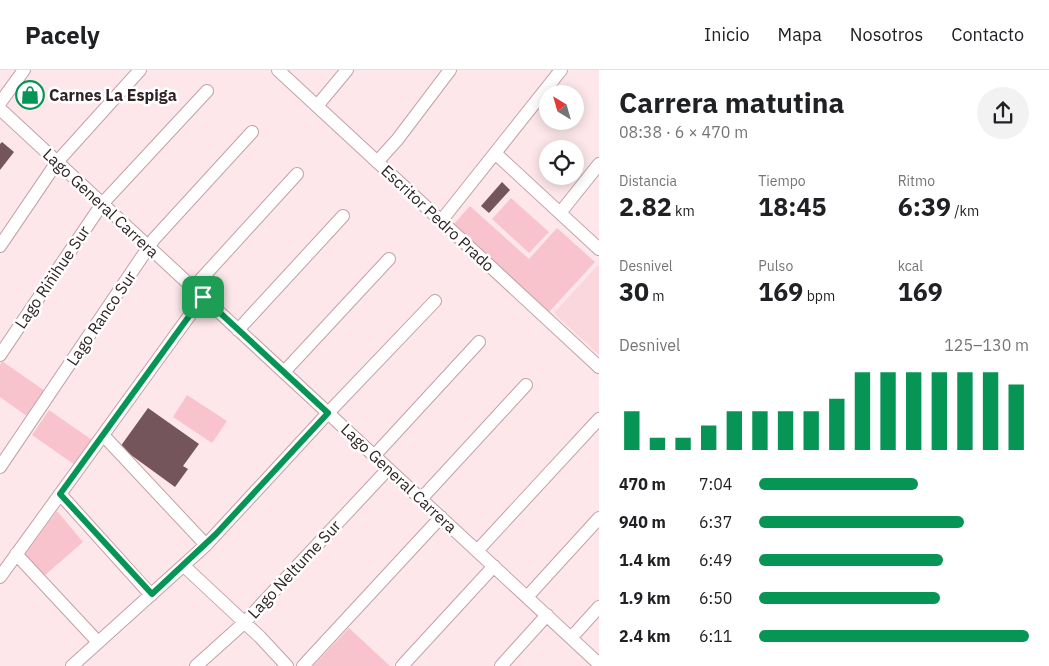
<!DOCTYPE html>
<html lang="es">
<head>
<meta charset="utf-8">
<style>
	:root { --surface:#fff; --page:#f2f2f2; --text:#202124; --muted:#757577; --line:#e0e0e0; --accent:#079556 }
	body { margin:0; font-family:"IBM Plex Sans",sans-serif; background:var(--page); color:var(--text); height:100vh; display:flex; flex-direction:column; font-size:19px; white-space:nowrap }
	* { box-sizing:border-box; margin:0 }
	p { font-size:16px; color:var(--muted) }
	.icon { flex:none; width:28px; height:28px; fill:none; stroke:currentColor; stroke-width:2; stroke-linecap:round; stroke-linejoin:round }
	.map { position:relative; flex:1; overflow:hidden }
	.drawer { display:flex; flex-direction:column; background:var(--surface); width:450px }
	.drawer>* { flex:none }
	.needle { width:32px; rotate:323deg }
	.controls { position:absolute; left:539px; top:15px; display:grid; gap:10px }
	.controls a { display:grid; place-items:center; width:45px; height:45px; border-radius:50%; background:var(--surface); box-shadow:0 2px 12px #0003; font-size:25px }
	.pin { position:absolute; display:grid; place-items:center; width:42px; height:42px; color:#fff; margin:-21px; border-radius:10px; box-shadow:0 2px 8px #0006 }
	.round { display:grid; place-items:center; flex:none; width:52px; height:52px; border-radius:26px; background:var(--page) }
	.headline { display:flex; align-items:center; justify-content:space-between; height:85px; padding:0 20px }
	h1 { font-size:28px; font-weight:800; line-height:38px }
	.figures { display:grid; grid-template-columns:repeat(3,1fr); gap:8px; height:85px; padding:5px 20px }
	.figures div { display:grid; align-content:center }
	.figures b { font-size:25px; font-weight:800 }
	.figures small { font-size:14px; font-weight:400 }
	.figures p { font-size:14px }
	.chart { height:140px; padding:10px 20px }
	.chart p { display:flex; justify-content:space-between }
	.chart svg { width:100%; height:90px; margin-top:5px; stroke:var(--accent); stroke-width:6 }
	ul { padding:0 20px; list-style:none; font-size:16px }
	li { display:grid; grid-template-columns:80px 60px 1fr; align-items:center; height:38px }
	li i { height:12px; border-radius:6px; background:var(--accent) }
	header { display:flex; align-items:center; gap:30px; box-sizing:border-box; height:70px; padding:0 25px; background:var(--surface); border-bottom:1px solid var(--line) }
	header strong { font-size:24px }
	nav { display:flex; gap:28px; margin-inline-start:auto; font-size:18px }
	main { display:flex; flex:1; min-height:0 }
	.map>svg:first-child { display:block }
	.built { fill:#fad6dd }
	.green { fill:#f9c3ce }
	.building { fill:#73555b }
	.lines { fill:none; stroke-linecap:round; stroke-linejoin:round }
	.minor-casing { stroke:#c2a1a8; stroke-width:14 }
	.minor { stroke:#fff; stroke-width:12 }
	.route-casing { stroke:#fff; stroke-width:10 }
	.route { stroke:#079556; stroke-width:6 }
	.labels { text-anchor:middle; stroke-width:5; stroke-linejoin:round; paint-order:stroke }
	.poi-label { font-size:16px; font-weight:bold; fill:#302325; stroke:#fff; text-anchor:start }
	.street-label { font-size:16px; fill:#302325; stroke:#fff }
</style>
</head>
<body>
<header>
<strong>Pacely</strong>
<nav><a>Inicio</a><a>Mapa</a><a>Nosotros</a><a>Contacto</a></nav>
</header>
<main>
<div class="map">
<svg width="599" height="596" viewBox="0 0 599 596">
	<rect width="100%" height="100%" fill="#fde7eb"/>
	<path class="built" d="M598 195 599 197V285L554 243Z"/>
	<path class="green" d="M511 128 549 162 529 183 492 149Z
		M470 136 529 189 557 158 595 192 549 242 453 155Z
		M2 291 45 321 28 347 0 327V295Z
		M187 325 227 351 212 373 173 347Z
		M49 340 92 370 75 395 32 365Z
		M57 441 83 472 44 506 25 484Z
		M349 558 390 596H313Z"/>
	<path class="building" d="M32 14 40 20 27 35 19 29Z
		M2 72 14 82 0 100V74Z
		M502 112 510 120 489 143 481 136Z
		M148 338 199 374 183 396 188 399 175 417 120 377Z"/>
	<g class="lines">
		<defs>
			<path id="minor" d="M278 0 599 297
				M0 33 24 0
				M317 36 347 0
				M0 39 599 594
				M495 83 599 179
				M377 92 397 70 450 0
				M560 143 599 94
				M441 151 561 0
				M0 176 57 92 140 0
				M193 218 297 104
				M238 260 343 146
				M0 285 102 134 207 21
				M284 302 389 189
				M103 365 206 475
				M374 386 479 272
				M0 397 154 169 252 62
				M60 424 151 525
				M421 429 526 315
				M477 481 599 349
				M16 484 98 572
				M184 496 260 567 287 596
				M0 507 203 227
				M527 527 599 448
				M571 568 599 537
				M72 596 206 475 328 343 435 231
				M196 596 245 552 388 399
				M303 596 441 447
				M402 596 494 496
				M501 596 547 545"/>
		</defs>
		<use href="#minor" class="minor-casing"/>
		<use href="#minor" class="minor"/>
	</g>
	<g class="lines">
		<defs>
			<path id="route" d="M203 227 328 343 216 464 152 524 60 424Z"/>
		</defs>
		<use href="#route" class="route-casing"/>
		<use href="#route" class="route"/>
	</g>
	<defs>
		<symbol id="shop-ring" viewBox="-11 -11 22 22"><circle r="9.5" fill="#fff" stroke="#079556" stroke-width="1.5"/><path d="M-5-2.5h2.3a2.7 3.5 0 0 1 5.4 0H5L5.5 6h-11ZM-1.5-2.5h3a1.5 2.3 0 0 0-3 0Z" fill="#079556"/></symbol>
	</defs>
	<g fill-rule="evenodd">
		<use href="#shop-ring" x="14" y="9" width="32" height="32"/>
	</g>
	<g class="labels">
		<g class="poi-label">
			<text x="49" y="31">Carnes La Espiga</text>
		</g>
		<g class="street-label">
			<text transform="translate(101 133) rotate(43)" y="6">Lago General Carrera</text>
			<text transform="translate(438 148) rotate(43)" y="6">Escritor Pedro Prado</text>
			<text transform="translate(52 207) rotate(-56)" y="6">Lago Riñihue Sur</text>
			<text transform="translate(101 248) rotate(-56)" y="6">Lago Ranco Sur</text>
			<text transform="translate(399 408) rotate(43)" y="6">Lago General Carrera</text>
			<text transform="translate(294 499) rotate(-47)" y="6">Lago Neltume Sur</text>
		</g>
	</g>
</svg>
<div class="controls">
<a><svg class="needle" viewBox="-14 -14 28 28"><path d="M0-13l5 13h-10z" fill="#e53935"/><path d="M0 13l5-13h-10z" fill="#757577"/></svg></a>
<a><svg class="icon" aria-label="locate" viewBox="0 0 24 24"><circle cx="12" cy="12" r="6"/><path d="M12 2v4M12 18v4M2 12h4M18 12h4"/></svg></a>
</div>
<div class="pin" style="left:203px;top:227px;background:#1e9e55"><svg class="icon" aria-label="arrive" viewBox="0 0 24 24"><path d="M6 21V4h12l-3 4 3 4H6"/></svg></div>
</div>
<section class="drawer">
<div class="headline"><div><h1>Carrera matutina</h1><p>08:38 · 6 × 470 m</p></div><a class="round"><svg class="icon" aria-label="share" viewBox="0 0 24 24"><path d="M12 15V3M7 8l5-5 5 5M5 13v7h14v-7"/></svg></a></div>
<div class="figures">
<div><p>Distancia</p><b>2.82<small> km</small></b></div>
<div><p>Tiempo</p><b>18:45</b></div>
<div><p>Ritmo</p><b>6:39<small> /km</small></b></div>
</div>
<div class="figures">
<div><p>Desnivel</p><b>30<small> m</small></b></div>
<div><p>Pulso</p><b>169<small> bpm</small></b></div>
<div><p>kcal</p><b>169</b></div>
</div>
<div class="chart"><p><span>Desnivel</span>125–130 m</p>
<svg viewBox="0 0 160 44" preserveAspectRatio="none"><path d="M5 44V25M15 44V38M25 44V38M35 44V32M45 44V25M55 44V25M65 44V25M75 44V25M85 44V19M95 44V6M105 44V6M115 44V6M125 44V6M135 44V6M145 44V6M155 44V12"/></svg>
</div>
<ul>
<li><b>470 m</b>7:04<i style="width:59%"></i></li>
<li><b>940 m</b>6:37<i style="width:76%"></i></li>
<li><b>1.4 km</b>6:49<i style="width:68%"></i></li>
<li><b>1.9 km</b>6:50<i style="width:67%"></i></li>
<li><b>2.4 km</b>6:11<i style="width:100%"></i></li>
</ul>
</section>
</main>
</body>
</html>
